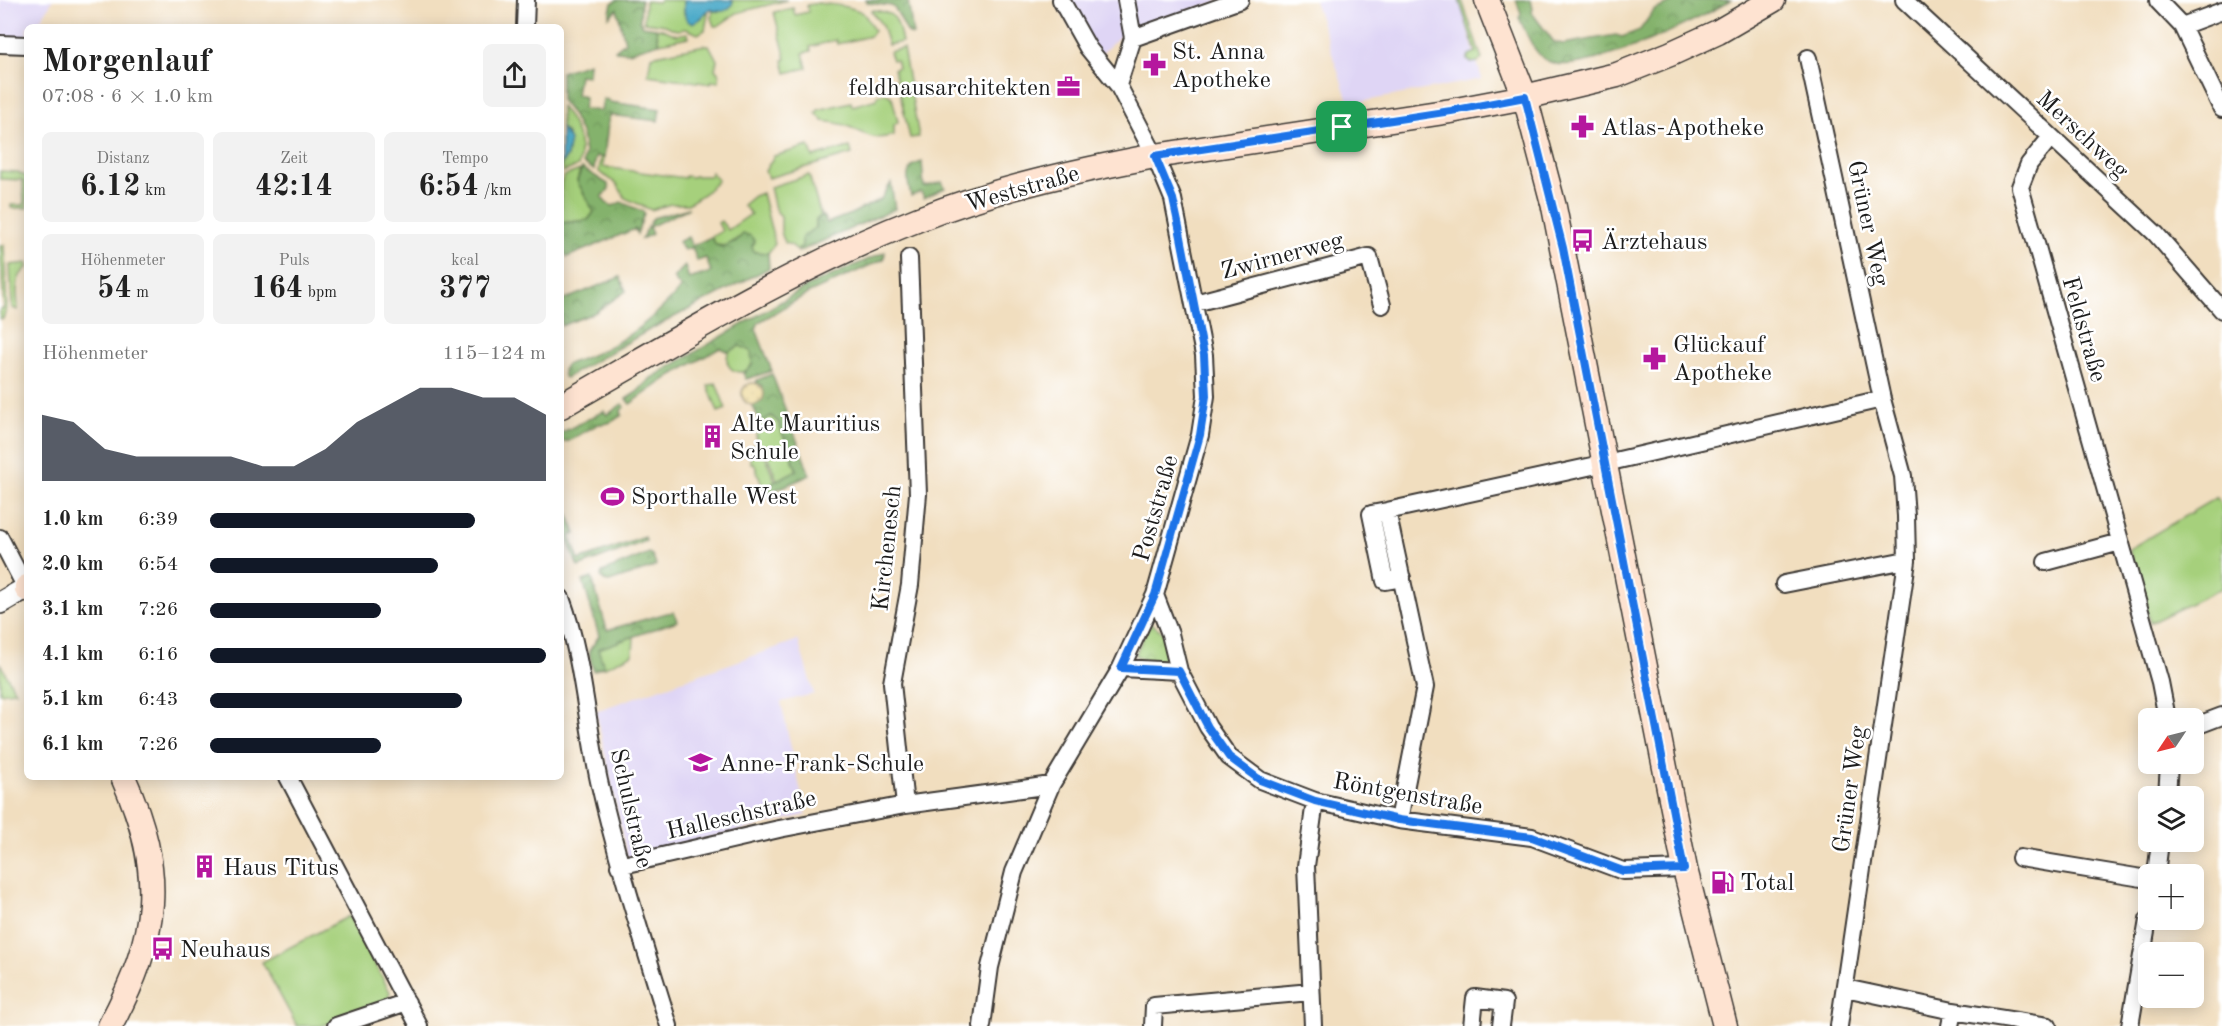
<!DOCTYPE html>
<html lang="de">
<head>
<meta charset="utf-8">
<style>
	:root { --surface:#fff; --page:#f2f2f2; --text:#222; --muted:#767676; --accent:#111827 }
	body { margin:0; font-family:"Old Standard TT",serif; background:var(--page); color:var(--text); height:100vh; display:flex; flex-direction:column; font-size:22px; white-space:nowrap }
	* { box-sizing:border-box; margin:0 }
	p { font-size:20px; color:var(--muted) }
	.icon { flex:none; width:33px; height:33px; fill:none; stroke:currentColor; stroke-width:2; stroke-linecap:round; stroke-linejoin:round }
	.map { position:relative; flex:1; overflow:hidden }
	.sheet { position:absolute; left:24px; top:24px; width:540px; height:756px; display:flex; flex-direction:column; background:var(--surface); border-radius:9px; box-shadow:0 3px 15px #0003 }
	.sheet>* { flex:none }
	.needle { width:39px; rotate:235deg }
	.tools { position:absolute; left:2138px; top:708px; display:grid; gap:12px }
	.tools a { display:grid; place-items:center; width:66px; height:66px; border-radius:9px; background:var(--surface); box-shadow:0 3px 15px #0003; font-size:30px }
	.pin { position:absolute; display:grid; place-items:center; width:51px; height:51px; color:#fff; margin:-26px; border-radius:12px; box-shadow:0 3px 9px #0006 }
	.round { display:grid; place-items:center; flex:none; width:63px; height:63px; border-radius:9px; background:var(--page) }
	.summary { display:flex; align-items:center; justify-content:space-between; height:102px; padding:0 18px }
	h1 { font-size:33px; font-weight:600; line-height:45px }
	.metrics { display:grid; grid-template-columns:repeat(3,1fr); gap:9px; height:102px; padding:6px 18px }
	.metrics div { display:grid; align-content:center; border-radius:9px; background:var(--page); text-align:center }
	.metrics b { font-size:30px; font-weight:600 }
	.metrics small { font-size:16px; font-weight:400 }
	.metrics p { font-size:16px }
	.chart { height:168px; padding:12px 18px }
	.chart p { display:flex; justify-content:space-between }
	.chart svg { width:100%; height:108px; margin-top:6px; fill:var(--accent); opacity:.7 }
	ul { padding:0 18px; list-style:none; font-size:20px }
	li { display:grid; grid-template-columns:96px 72px 1fr; align-items:center; height:45px }
	li i { height:15px; border-radius:8px; background:var(--accent) }
	.map>svg:first-child { display:block }
	.built { fill:#dfd5f5 }
	.grass { fill:#a6d07c; stroke:#61764c; stroke-width:1.5 }
	.forest { fill:url(#forest-crowns); stroke:#506744; stroke-width:1.5 }
	.sand { fill:url(#sand-dots); stroke:#857b5d; stroke-width:1.5 }
	.park { fill:url(#park-crowns); stroke:#61764c; stroke-width:1.5 }
	.water { fill:#49a9c8; stroke:#326272; stroke-width:1.5 }
	.lines { fill:none; stroke-linecap:round; stroke-linejoin:round }
	.minor-casing { stroke:#3c3934; stroke-width:20 }
	.tertiary-casing { stroke:#3c3934; stroke-width:24 }
	.secondary-casing { stroke:#3c3934; stroke-width:27 }
	.minor { stroke:#fff; stroke-width:16 }
	.tertiary { stroke:#fff; stroke-width:21 }
	.secondary { stroke:#fee3d1; stroke-width:24 }
	.route-casing { stroke:#fff; stroke-width:12 }
	.route { stroke:#1a73e8; stroke-width:8 }
	.labels { text-anchor:middle; stroke-width:5; stroke-linejoin:round; paint-order:stroke }
	.poi-label { font-size:24px; fill:#1c1c1c; stroke:#fff; text-anchor:start }
	.street-label { font-size:24px; fill:#1c1c1c; stroke:#fff }
</style>
</head>
<body>
<div class="map">
<svg width="2222" height="1026" viewBox="0 0 2222 1026">
	<defs>
		<pattern id="forest-crowns" width="20" height="18" patternUnits="userSpaceOnUse" patternTransform="scale(1.5)"><rect width="20" height="18" fill="#84b26c"/><path d="M2 6a3 3 0 1 1 6 0M12 15a3 3 0 1 1 6 0" fill="none" stroke="#6b9058"/></pattern>
		<pattern id="sand-dots" width="8" height="8" patternUnits="userSpaceOnUse" patternTransform="scale(1.5)"><rect width="8" height="8" fill="#eeda9e"/><path d="M2 2h.1M6 6h.1" fill="none" stroke="#ccba88" stroke-width="1.8" stroke-linecap="round"/></pattern>
		<pattern id="park-crowns" width="20" height="18" patternUnits="userSpaceOnUse" patternTransform="scale(1.5)"><rect width="20" height="18" fill="#a6d07c"/><path d="M2 6a3 3 0 1 1 6 0M12 15a3 3 0 1 1 6 0" fill="none" stroke="#8eb26b"/></pattern>
	</defs>
	<rect width="100%" height="100%" fill="#fff"/>
	<filter id="ink" filterUnits="userSpaceOnUse"><feTurbulence type="fractalNoise" baseFrequency=".0167" numOctaves="2"/><feDisplacementMap in="SourceGraphic" scale="12" xChannelSelector="R" yChannelSelector="G"/><feConvolveMatrix kernelMatrix="1 2 1 2 8 2 1 2 1" color-interpolation-filters="sRGB"/></filter>
	<filter id="wash" filterUnits="userSpaceOnUse"><feTurbulence type="fractalNoise" baseFrequency=".008" numOctaves="4" result="noise"/><feDisplacementMap in="SourceGraphic" scale="24" xChannelSelector="R" yChannelSelector="G"/><feGaussianBlur stdDeviation="1.35" result="paint"/><feColorMatrix in="noise" values="0 0 0 0 0 0 0 0 0 0 0 0 0 0 0 0 0 1.4 0 .05"/><feComposite in="paint" operator="in"/></filter>
	<g filter="url(#wash)">
		<rect width="100%" height="100%" fill="#f1debf"/>
		<path class="built" d="M0 0H53L36 27H27V38H0Z
			M1055 0H1223L1123 33 1091 64Z
			M1314 0H1459L1482 79 1349 104Z
			M798 640 814 694 781 702 806 815 627 857 596 711Z"/>
		<path class="grass" d="M660 0H684V14L702 18 709 9 705 30 698 34 687 29 676 30 665 25 644 22 645 1 659 2Z
			M732 0H787L737 13 718 26H714L711 18 713 11C721 12 725 12 731 6Z
			M1459 0H1462L1482 59 1478 62 1472 63 1467 60 1469 55 1476 52Z
			M818 3C829 4 856 6 864 14 868 19 871 26 874 31L870 36 837 44 836 40 810 47 811 51 803 53 807 68 786 73 783 60 786 59 774 12 793 8 795 15 808 12 807 5Z
			M874 10C898 13 897 20 902 42L888 45 882 25 871 11Z
			M656 28 662 29 677 35 687 33 689 37 659 43Z
			M705 45H709L717 60 715 69 719 74V82L711 81V84L648 75 651 56Z
			M903 48 919 137 910 138 894 69 898 67 896 60H892L889 52Z
			M885 93 892 97 898 122 894 125V135C871 142 867 134 847 126 840 123 830 122 823 121L816 113 818 110 851 102 852 106 877 99V95Z
			M561 107C574 120 585 148 578 166L563 172 561 165 567 156V133L561 128Z
			M809 146 813 157 850 147 852 154 768 178 765 171 774 156Z
			M601 157 604 158 603 167 685 178V176L693 177 694 176H710L711 172 718 180 705 193 688 204H671L651 210 625 198 617 184 599 172Z
			M580 170 577 181 594 212 588 220 561 223V183L564 176Z
			M0 171 18 172 27 177V208H11V205H24L23 180 0 179Z
			M809 175 821 216 816 219C816 231 807 243 797 250L791 245 785 243 781 232V217L775 209 770 187Z
			M762 193 775 244 768 253 754 252 752 246 738 238 727 246 716 245 711 237 722 231 718 223 721 221 728 230 751 214 743 205 754 196Z
			M0 245H4L7 308 3 319H0V309H4Z
			M27 263V268C13 278 18 295 18 310L12 308 10 265Z
			M727 359a13 13 0 1 1 26 0a13 13 0 1 1-26 0Z
			M716 383 726 409 718 412 708 386Z
			M771 416 778 422 797 471 777 480 767 455 754 448 759 420H765Z
			M753 449 765 456 775 481 769 488 762 491V485L754 463H751L750 459Z
			M2217 497 2222 507V588L2150 623 2129 549Z
			M634 636 633 654 603 668 597 649Z
			M0 663 15 691 0 693Z
			M349 916 390 992 387 1001 378 1007 321 1026H297L262 962Z"/>
		<path class="forest" d="M617 0H641L640 21 643 26 656 28 659 43 629 52 616 51 615 50 625 42 617 9 609 17 612 3Z
			M866 0H908L913 35 909 34C901 25 901 14 892 6L868 3Z
			M1516 0H1530L1533 8 1532 13 1554 42 1563 44 1616 35 1622 37 1640 30 1654 10 1678 0H1731C1702 19 1581 77 1550 62 1533 55 1527 33 1519 18L1521 13Z
			M589 63 588 76 579 75 576 95 585 97 583 109 601 111 603 99 609 100V102L660 109 658 121 609 115 604 158 596 156 594 170 583 163 585 153 582 135 572 114 561 100V72Z
			M922 162 924 187 942 182 945 188 924 198 921 192 911 196C907 181 903 166 922 162Z
			M582 168 608 184 609 189 602 197 606 203 613 206 621 202 644 212V214L637 234 635 229 567 257 561 246V223L588 220 594 212 577 181Z
			M891 183 895 209 798 252 797 250 802 246V237L816 227V219L823 216 827 223 851 214 881 199Z
			M689 208 649 227 652 234 641 239 653 218Z
			M743 234C749 234 752 236 755 242L752 246 754 252 768 253 769 268 649 330 566 378 564 377 563 370 567 364C614 350 650 324 681 288L673 278 685 266 689 279 711 272 706 258 697 261 692 247 684 250 678 242 688 237 692 246 711 237 716 245 722 247 736 241Z
			M885 252 884 259 807 294 759 322 756 329 772 371 746 379 743 373 752 365 751 351 740 346 728 352 720 348 672 375 630 404 626 399 637 392 651 378 806 287Z
			M620 277 626 291 594 313 561 326V301Z
			M772 374 810 475 762 496V491L769 488 775 481 797 470 778 422 771 416 765 420H759L753 406 758 403 760 386 756 384 757 380Z
			M622 404 625 407 621 410 622 415C611 422 611 424 598 424L569 441 561 442V433L604 411 607 415Z
			M561 494 576 534 570 536 579 560 645 537 646 541 578 567 561 525Z
			M649 553 652 555 656 565 654 567 609 582 604 581 601 576 602 572Z
			M592 578 607 630 667 613 674 612 677 621 598 649 604 666 593 671 589 651 599 636 583 581Z"/>
		<path class="sand" d="M742 394a11 11 0 1 1 22 0a11 11 0 1 1-22 0Z"/>
		<path class="park" d="M1150 623C1168 633 1165 639 1166 658L1162 662 1143 659 1135 655Z"/>
		<path class="water" d="M684 0H732L733 2C729 14 718 12 709 9 705 13 702 19 697 21 683 28 684 9 684 0Z
			M561 128 570 140 567 156 561 165Z"/>
	</g>
	<g filter="url(#ink)">
		<g class="lines">
			<defs>
				<path id="minor" d="M1904 0 2156 234 2222 310
					M2158 1 2182 26 2222 109
					M2182 26 2222 11
					M525 27 526 0
					M1133 38 1240 0
					M0 44 27 45
					M1808 58 1882 399 1903 476 1906 516 1907 561 1839 1026
					M1118 85 1133 38 1126 0
					M2051 137 2029 164 2020 187 2160 682 2167 718
					M1195 303 1369 257 1382 305
					M1387 511 1371 514 1385 581 1402 578
					M0 538 26 588
					M2046 562 2120 542
					M1784 584 1906 560
					M1155 595 1170 634 1179 671 1208 727 1229 757 1260 780 1315 801 1399 820 1532 837 1623 871 1685 869
					M561 598C583 657 586 720 599 781 618 865 644 944 669 1026
					M1121 668 1179 671
					M2193 727 2222 716
					M288 777 419 1026
					M2167 796 2169 764
					M905 805 892 683 910 585 918 494 909 258
					M1399 820 1425 687 1387 511 1606 463 1882 399
					M2020 858 2148 879
					M619 866 779 829 905 805 1051 785
					M2156 874 2160 842
					M1845 988 1953 1011 2048 1026
					M336 1026 407 1002
					M982 1026 990 967 1014 872 1051 785 1121 668 1155 595 1200 435 1206 396 1204 355 1173 199 1155 156 1118 85 1088 48 1061 0
					M1153 1026 1154 1006 1311 992
					M1313 1026 1306 866 1315 801
					M1472 1026 1475 998 1504 1002 1501 1026
					M1950 1026 1953 1011
					M2130 1026 2148 920"/>
				<path id="tertiary" d="M0 603 26 588"/>
				<path id="secondary" d="M1487 0 1525 97 1554 207 1685 869 1725 1026
					M561 406C678 339 793 268 919 219 995 189 1075 171 1155 156L1451 111 1525 97 1617 75 1670 54 1718 32 1773 0
					M27 587V589
					M110 1026C159 935 166 873 123 777"/>
			</defs>
			<use href="#minor" class="minor-casing"/>
			<use href="#tertiary" class="tertiary-casing"/>
			<use href="#secondary" class="secondary-casing"/>
			<use href="#minor" class="minor"/>
			<use href="#tertiary" class="tertiary"/>
			<use href="#secondary" class="secondary"/>
		</g>
	</g>
	<g class="lines" filter="url(#ink)">
		<defs>
			<path id="route" d="M1525 97 1563 248 1684 869 1623 871 1532 837 1399 820 1315 801 1260 780 1229 757 1208 727 1179 671 1121 668 1155 595 1200 435 1206 396 1204 355 1179 227 1173 199 1155 156 1451 111Z"/>
		</defs>
		<use href="#route" class="route-casing"/>
		<use href="#route" class="route"/>
	</g>
	<defs>
		<symbol id="pharmacy-bare" viewBox="-9 -9 18 18"><path d="M-2-6h4v4h4v4h-4v4h-4v-4h-4v-4h4Z" fill="#b5179e" stroke="#fff" stroke-width="2.5" paint-order="stroke"/></symbol>
		<symbol id="office-bare" viewBox="-9 -9 18 18"><path d="M-6-3h4V-5.5h4V-3h4V5H-6ZM-1-4.5V-3h2v-1.5ZM-6 0V1H6V0Z" fill="#b5179e" stroke="#fff" stroke-width="2.5" paint-order="stroke"/></symbol>
		<symbol id="bus-bare" viewBox="-9 -9 18 18"><path d="M-5-6H5V4H4V6H2V4H-2V6H-4V4H-5ZM-3.5-4V0h7V-4ZM-3.5 1.2v1.5H-2V1.2ZM2 1.2v1.5H3.5V1.2Z" fill="#b5179e" stroke="#fff" stroke-width="2.5" paint-order="stroke"/></symbol>
		<symbol id="building-bare" viewBox="-9 -9 18 18"><path d="M-4-6H4V6H1V3H-1V6H-4ZM-2.5-4.3h1.7v1.8h-1.7ZM.8-4.3h1.7v1.8H.8ZM-2.5-1h1.7V.8h-1.7ZM.8-1h1.7V.8H.8Z" fill="#b5179e" stroke="#fff" stroke-width="2.5" paint-order="stroke"/></symbol>
		<symbol id="stadium-bare" viewBox="-9 -9 18 18"><path d="M0-5a6.5 5 0 1 0 0 10a6.5 5 0 1 0 0-10ZM-3.5-1.8h7v3.6h-7Z" fill="#b5179e" stroke="#fff" stroke-width="2.5" paint-order="stroke"/></symbol>
		<symbol id="school-bare" viewBox="-9 -9 18 18"><path d="M0-5L7-2L0 1L-7-2ZM-4 1L0 2.5L4 1V4Q0 6-4 4Z" fill="#b5179e" stroke="#fff" stroke-width="2.5" paint-order="stroke"/></symbol>
		<symbol id="fuel-bare" viewBox="-9 -9 18 18"><path d="M-5.5-6h7V0h2V4h1.3V-2.5L3-4.5l.8-.8L6-3V5H2.5V1h-1V6h-7ZM-4.2-4.7v3.2H.2V-4.7Z" fill="#b5179e" stroke="#fff" stroke-width="2.5" paint-order="stroke"/></symbol>
	</defs>
	<g fill-rule="evenodd">
		<use href="#pharmacy-bare" x="1138" y="48" width="33" height="33"/>
		<use href="#office-bare" x="1052" y="70" width="33" height="33"/>
		<use href="#pharmacy-bare" x="1566" y="110" width="33" height="33"/>
		<use href="#bus-bare" x="1566" y="224" width="33" height="33"/>
		<use href="#pharmacy-bare" x="1638" y="342" width="33" height="33"/>
		<use href="#building-bare" x="696" y="420" width="33" height="33"/>
		<use href="#stadium-bare" x="596" y="480" width="33" height="33"/>
		<use href="#school-bare" x="684" y="746" width="33" height="33"/>
		<use href="#building-bare" x="188" y="850" width="33" height="33"/>
		<use href="#fuel-bare" x="1706" y="866" width="33" height="33"/>
		<use href="#bus-bare" x="146" y="932" width="33" height="33"/>
	</g>
	<g class="labels">
		<g class="poi-label">
			<text x="1172" y="59">St. Anna<tspan x="1172" dy="28">Apotheke</tspan></text>
			<text x="1051" y="95" text-anchor="end">feldhausarchitekten</text>
			<text x="1601" y="135">Atlas-Apotheke</text>
			<text x="1601" y="249">Ärztehaus</text>
			<text x="1673" y="352">Glückauf<tspan x="1673" dy="28">Apotheke</tspan></text>
			<text x="730" y="431">Alte Mauritius<tspan x="730" dy="28">Schule</tspan></text>
			<text x="631" y="504">Sporthalle West</text>
			<text x="719" y="771">Anne-Frank-Schule</text>
			<text x="223" y="875">Haus Titus</text>
			<text x="1740" y="890">Total</text>
			<text x="180" y="957">Neuhaus</text>
		</g>
		<g class="street-label">
			<text transform="translate(2083 134) rotate(43)" y="8">Merschweg</text>
			<text transform="translate(1022 188) rotate(-16)" y="8">Weststraße</text>
			<text transform="translate(1869 223) rotate(78)" y="8">Grüner Weg</text>
			<text transform="translate(1282 255) rotate(-15)" y="8">Zwirnerweg</text>
			<text transform="translate(2085 329) rotate(74)" y="8">Feldstraße</text>
			<text transform="translate(1155 508) rotate(-74)" y="8">Poststraße</text>
			<text transform="translate(886 548) rotate(-84)" y="8">Kirchenesch</text>
			<text transform="translate(1849 789) rotate(-82)" y="8">Grüner Weg</text>
			<text transform="translate(1408 793) rotate(10)" y="8">Röntgenstraße</text>
			<text transform="translate(632 808) rotate(77)" y="8">Schulstraße</text>
			<text transform="translate(741 814) rotate(-13)" y="8">Halleschstraße</text>
		</g>
	</g>
</svg>
<div class="tools">
<a><svg class="needle" viewBox="-14 -14 28 28"><path d="M0-13l5 13h-10z" fill="#e53935"/><path d="M0 13l5-13h-10z" fill="#767676"/></svg></a>
<a><svg class="icon" aria-label="layers" viewBox="0 0 24 24"><path d="M12 4l9 5-9 5-9-5zM3 14l9 5 9-5"/></svg></a>
<a>+</a>
<a>−</a>
</div>
<div class="pin" style="left:1342px;top:127px;background:#1e9e55"><svg class="icon" aria-label="arrive" viewBox="0 0 24 24"><path d="M6 21V4h12l-3 4 3 4H6"/></svg></div>
<section class="sheet">
<div class="summary"><div><h1>Morgenlauf</h1><p>07:08 · 6 × 1.0 km</p></div><a class="round"><svg class="icon" aria-label="share" viewBox="0 0 24 24"><path d="M12 15V3M7 8l5-5 5 5M5 13v7h14v-7"/></svg></a></div>
<div class="metrics">
<div><p>Distanz</p><b>6.12<small> km</small></b></div>
<div><p>Zeit</p><b>42:14</b></div>
<div><p>Tempo</p><b>6:54<small> /km</small></b></div>
</div>
<div class="metrics">
<div><p>Höhenmeter</p><b>54<small> m</small></b></div>
<div><p>Puls</p><b>164<small> bpm</small></b></div>
<div><p>kcal</p><b>377</b></div>
</div>
<div class="chart"><p><span>Höhenmeter</span>115–124 m</p>
<svg viewBox="0 0 160 44" preserveAspectRatio="none"><path d="M0 44V17L10 20L20 31L30 34L40 34L50 34L60 34L70 38L80 38L90 31L100 20L110 13L120 6L130 6L140 10L150 10L160 17V44z"/></svg>
</div>
<ul>
<li><b>1.0 km</b>6:39<i style="width:79%"></i></li>
<li><b>2.0 km</b>6:54<i style="width:68%"></i></li>
<li><b>3.1 km</b>7:26<i style="width:51%"></i></li>
<li><b>4.1 km</b>6:16<i style="width:100%"></i></li>
<li><b>5.1 km</b>6:43<i style="width:75%"></i></li>
<li><b>6.1 km</b>7:26<i style="width:51%"></i></li>
</ul>
</section>
</div>
</body>
</html>
